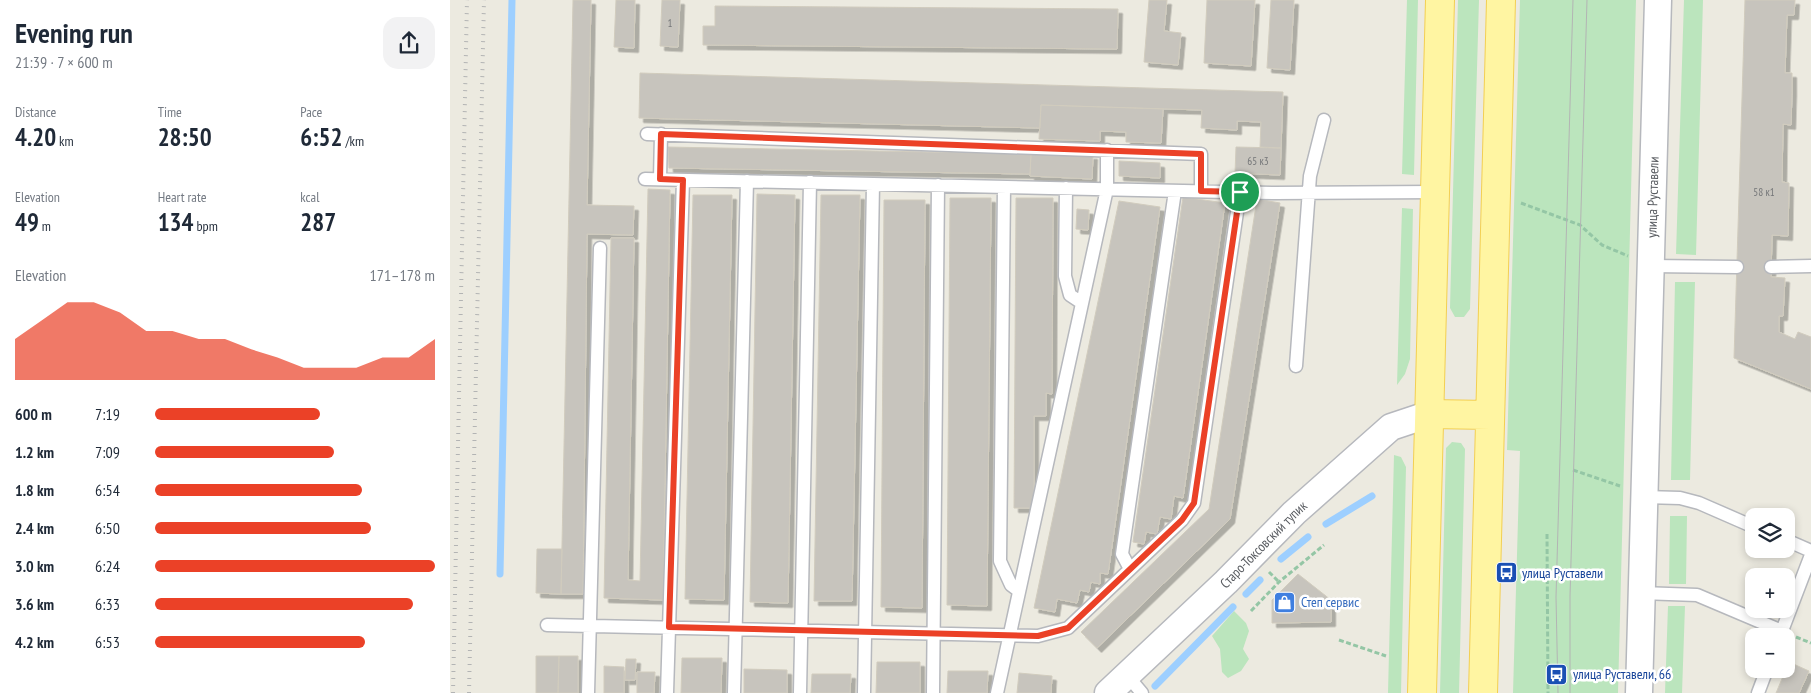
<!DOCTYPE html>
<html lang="en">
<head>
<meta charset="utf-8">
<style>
	:root { --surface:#fff; --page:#f2f2f3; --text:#1f2937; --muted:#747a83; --accent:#eb4127 }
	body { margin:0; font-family:"PT Sans Narrow",sans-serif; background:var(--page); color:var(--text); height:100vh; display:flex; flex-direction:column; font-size:19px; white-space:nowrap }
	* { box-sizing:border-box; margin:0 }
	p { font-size:16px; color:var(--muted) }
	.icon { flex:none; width:28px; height:28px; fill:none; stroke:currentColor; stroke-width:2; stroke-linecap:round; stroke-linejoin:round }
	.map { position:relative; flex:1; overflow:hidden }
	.details { display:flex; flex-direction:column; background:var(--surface); width:450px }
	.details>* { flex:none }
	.buttons { position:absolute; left:1295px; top:508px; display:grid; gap:10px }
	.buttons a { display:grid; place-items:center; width:50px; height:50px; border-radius:10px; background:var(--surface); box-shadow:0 2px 8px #0003; font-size:25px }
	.pin { position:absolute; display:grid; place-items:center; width:42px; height:42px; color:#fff; margin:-21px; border:2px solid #fff; border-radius:50%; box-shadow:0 1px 5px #0007 }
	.round { display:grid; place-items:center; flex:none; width:52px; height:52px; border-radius:15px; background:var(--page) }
	.summary { display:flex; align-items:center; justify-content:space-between; height:85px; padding:0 15px }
	h1 { font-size:28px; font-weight:700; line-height:38px }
	.figures { display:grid; grid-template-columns:repeat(3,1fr); gap:8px; height:85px; padding:5px 15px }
	.figures div { display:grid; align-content:center }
	.figures b { font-size:25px; font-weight:700 }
	.figures small { font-size:14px; font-weight:400 }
	.figures p { font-size:14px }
	.chart { height:140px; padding:10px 15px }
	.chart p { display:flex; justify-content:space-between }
	.chart svg { width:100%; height:90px; margin-top:5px; fill:var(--accent); opacity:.7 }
	ul { padding:0 15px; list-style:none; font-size:16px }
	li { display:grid; grid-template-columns:80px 60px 1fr; align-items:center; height:38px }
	li i { height:12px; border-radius:6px; background:var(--accent) }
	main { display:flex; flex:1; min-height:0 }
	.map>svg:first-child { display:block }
	.green { fill:#bbe5bd }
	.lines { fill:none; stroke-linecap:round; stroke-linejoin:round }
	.stream { stroke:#9dcfff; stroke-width:7 }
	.building { fill:#c7c4bd; stroke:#d1ccbe; filter:url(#shadow) }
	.service-casing { stroke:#b6b8bd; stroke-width:15 }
	.minor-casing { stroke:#b6b8bd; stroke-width:29 }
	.primary-casing { stroke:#f3cf52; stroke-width:30 }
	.path { stroke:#94c6a5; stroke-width:3; stroke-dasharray:5 2.5; stroke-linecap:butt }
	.service { stroke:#fff; stroke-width:12 }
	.minor { stroke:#fff; stroke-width:26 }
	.primary { stroke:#fff5a2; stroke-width:28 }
	.tram { stroke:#b3b4b4; stroke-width:1 }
	.rail { stroke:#b3b4b4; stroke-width:4; stroke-dasharray:1 6; stroke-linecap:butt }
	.route-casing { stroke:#fff; stroke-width:10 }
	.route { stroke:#eb4127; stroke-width:6 }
	.labels { text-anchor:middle; stroke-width:5; stroke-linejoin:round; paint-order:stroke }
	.number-label { font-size:11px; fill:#747678 }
	.street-label { font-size:14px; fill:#595c61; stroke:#fff }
	.transit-label { font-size:14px; fill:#164399; stroke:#fff; text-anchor:start }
	.shop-label { font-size:14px; fill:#366cbe; stroke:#fff; text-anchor:start }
</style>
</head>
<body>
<main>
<section class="details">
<div class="summary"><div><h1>Evening run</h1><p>21:39 · 7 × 600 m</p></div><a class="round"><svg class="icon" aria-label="share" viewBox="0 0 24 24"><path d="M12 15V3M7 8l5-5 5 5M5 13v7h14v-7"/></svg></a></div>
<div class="figures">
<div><p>Distance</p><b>4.20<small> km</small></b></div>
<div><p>Time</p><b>28:50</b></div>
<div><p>Pace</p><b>6:52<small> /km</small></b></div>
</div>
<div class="figures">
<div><p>Elevation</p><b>49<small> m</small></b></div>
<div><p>Heart rate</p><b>134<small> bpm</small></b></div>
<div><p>kcal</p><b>287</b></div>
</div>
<div class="chart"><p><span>Elevation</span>171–178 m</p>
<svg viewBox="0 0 160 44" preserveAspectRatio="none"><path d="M0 44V24L10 15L20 6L30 6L40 11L50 20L60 20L70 24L80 24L90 29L100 33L110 38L120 38L130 38L140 33L150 33L160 24V44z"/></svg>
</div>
<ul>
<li><b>600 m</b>7:19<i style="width:59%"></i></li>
<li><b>1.2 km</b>7:09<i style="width:64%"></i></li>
<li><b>1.8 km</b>6:54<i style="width:74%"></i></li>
<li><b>2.4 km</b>6:50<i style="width:77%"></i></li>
<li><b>3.0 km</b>6:24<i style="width:100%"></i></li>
<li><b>3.6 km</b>6:33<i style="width:92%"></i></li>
<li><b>4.2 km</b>6:53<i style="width:75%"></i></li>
</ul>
</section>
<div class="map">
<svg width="1361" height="693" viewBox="0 0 1361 693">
	<defs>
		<filter id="shadow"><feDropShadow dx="4.5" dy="4.5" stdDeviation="0" flood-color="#0004"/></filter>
	</defs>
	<rect width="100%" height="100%" fill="#eceae0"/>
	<path class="green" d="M957 0H968L964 175 952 174Z
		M1008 0H1029L1020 309 1014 317H1005L1000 308Z
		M1070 0H1186L1168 693H1063L1070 451 1057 450Z
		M1234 0H1253L1246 255 1226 254Z
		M952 208 963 209 960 359 955 374 947 385Z
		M1225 282H1245L1240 480H1221Z
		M1002 442 1011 443 1015 449 1009 693H990L996 448Z
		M944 455 951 457 956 467 951 693H938Z
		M1220 516H1237L1236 584H1219Z
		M1218 606H1235L1232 693H1215Z
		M784 611 796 623 799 631 793 649 799 659 791 671 778 678 772 672 770 649 762 636Z"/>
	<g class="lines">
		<path class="stream" d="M876 524 922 496
			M831 559 858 537
			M50 574 62 0
			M796 594 810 580
			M705 686 783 607"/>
	</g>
	<path class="building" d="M123 0H141L137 205 184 206 183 235 137 234 133 594H111Z
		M166 0H185L184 48 164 47Z
		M212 0H230L228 47 210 46Z
		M699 0H717L714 31 731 33 728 65 694 62Z
		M757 0H805L801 66 754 63Z
		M821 0H844L840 70 817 68Z
		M1295 0H1345L1344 15H1337L1335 73H1342V92L1341 125 1333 124 1332 182 1339 183 1338 236 1322 235 1321 277 1335 278 1333 316H1329V332L1345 339 1348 332 1361 337V389L1284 358Z
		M265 6 668 9 667 49 253 45V26H265Z
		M190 73 833 92 831 148 810 147 811 122 787 121V130L751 128 752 110 591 105 590 128 189 118Z
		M591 105 713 109 711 143 676 142V132L650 131V141L589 139Z
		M218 147 581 154 580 174 219 168Z
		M786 147 831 148 830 175 785 173Z
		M581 154 643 155 642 179 580 176Z
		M669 161 710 163V178L669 176Z
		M198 189 220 190 213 600 154 598 161 238H184L178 580 190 581Z
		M307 194 345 195 338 603 300 602Z
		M243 195H282L274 600 235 599Z
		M371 195H410L402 601H364Z
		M733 197 775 203 733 498 724 496 721 519 710 517 707 534 696 532 694 544 683 542Z
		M500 198H541L537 606 497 605Z
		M566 198H603L602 394 596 393V416H584V508H564Z
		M807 199 830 203 780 519 647 648 631 632 759 509Z
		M434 200H475L472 608 431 607Z
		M669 201 710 207 658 574 650 573V584L641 582 639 592 630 590 627 603 607 599 605 612 584 608Z
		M627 209 639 210 638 230 626 229Z
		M87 549H112L111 594 86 593Z
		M848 574 881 600V622L822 623V600Z
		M86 656H109L108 693H86Z
		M109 656H128V693H108Z
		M232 658H272L271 693H231Z
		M176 659H186L185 680H175Z
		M427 662H470V693H426Z
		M1339 662 1359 671 1349 693H1326Z
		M154 666 174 667V693H154Z
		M294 669 337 670V693H294Z
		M498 671H538L537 693H497Z
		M187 672H205L204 693H187Z
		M569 673 602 676 601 693H567Z
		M362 674H401L400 693H361Z"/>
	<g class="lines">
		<defs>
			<path id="service" d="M197 134 751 154V191
				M195 179 825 193 985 192
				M210 179 211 134
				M554 187 550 561 561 585 569 591
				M616 188 615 276 620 295 632 303
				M1200 266 1287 267
				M1321 267 1361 266
				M846 366 860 176 874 120
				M1194 497 1230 498 1249 503 1304 527
				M1336 540 1361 551
				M680 569 672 554 725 191
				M1191 593 1247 595 1332 631
				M97 625 588 636 618 628 732 520 744 503 790 192
				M1330 636 1361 555
				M676 674 692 693
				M138 693 150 248
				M217 693 233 180
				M284 693 297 181
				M350 693 360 182
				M414 693 423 184
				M483 693 488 185
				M547 693 657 189V150
				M1308 693 1317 669"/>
			<g id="minor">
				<path id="s1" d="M658 693 776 582 844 513 941 427 980 414"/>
				<path id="s2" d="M1189 693 1208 0"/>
			</g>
			<path id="primary" d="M980 414 1040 415
				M972 693 990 0
				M1033 693 1051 0"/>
		</defs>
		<use href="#service" class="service-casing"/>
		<use href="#minor" class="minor-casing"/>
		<use href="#primary" class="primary-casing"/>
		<path class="path" d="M1071 203 1130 225 1152 245 1178 256
			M1123 470 1170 486
			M1097 534 1098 693
			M819 572 829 582
			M801 611 829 582 874 545
			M1346 637 1361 643
			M889 640 936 656"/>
		<use href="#service" class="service"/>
		<use href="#minor" class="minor"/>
		<use href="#primary" class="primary"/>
		<path class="tram" d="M1108 693 1106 597 1123 0
			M1120 693V596L1137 0"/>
		<path class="rail" d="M3 693 17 0
			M19 693 34 0"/>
	</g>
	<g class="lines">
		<defs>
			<path id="route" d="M211 134 751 154V191L790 192 744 503 732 520 618 628 588 636 219 627 233 180 210 179Z"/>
		</defs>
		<use href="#route" class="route-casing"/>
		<use href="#route" class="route"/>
	</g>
	<defs>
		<symbol id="bus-square" viewBox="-11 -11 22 22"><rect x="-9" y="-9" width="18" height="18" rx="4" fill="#1a4fb4" stroke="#fff"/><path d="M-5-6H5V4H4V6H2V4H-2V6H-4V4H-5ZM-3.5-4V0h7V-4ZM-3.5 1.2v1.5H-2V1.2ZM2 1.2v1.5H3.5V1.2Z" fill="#fff"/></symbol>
		<symbol id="shop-square" viewBox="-11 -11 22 22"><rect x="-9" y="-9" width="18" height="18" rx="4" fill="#3f7fe0" stroke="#fff"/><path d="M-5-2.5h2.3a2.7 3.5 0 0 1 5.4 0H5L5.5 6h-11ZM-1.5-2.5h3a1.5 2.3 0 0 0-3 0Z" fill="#fff"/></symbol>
	</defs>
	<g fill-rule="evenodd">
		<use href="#bus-square" x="1044" y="560" width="25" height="25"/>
		<use href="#shop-square" x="822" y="590" width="25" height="25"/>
		<use href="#bus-square" x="1094" y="662" width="25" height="25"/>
	</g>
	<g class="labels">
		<g class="number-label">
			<text x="220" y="27">1</text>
			<text x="808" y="165">65 к3</text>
			<text x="1314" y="196">58 к1</text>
		</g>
		<g class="street-label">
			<text dy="5" stroke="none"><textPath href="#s2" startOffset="496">улица Руставели</textPath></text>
			<text dy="5" stroke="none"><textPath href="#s1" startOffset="215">Старо-Токсовский тупик</textPath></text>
		</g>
		<g class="transit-label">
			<text x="1072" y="578">улица Руставели</text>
			<text x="1123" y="679">улица Руставели, 66</text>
		</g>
		<g class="shop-label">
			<text x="851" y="607">Степ сервис</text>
		</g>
	</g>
</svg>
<div class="buttons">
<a><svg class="icon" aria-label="layers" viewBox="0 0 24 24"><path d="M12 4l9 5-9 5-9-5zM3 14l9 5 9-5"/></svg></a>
<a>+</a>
<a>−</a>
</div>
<div class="pin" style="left:790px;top:192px;background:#1e9e55"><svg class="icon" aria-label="arrive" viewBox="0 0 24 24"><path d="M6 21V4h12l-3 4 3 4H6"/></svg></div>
</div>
</main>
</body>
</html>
